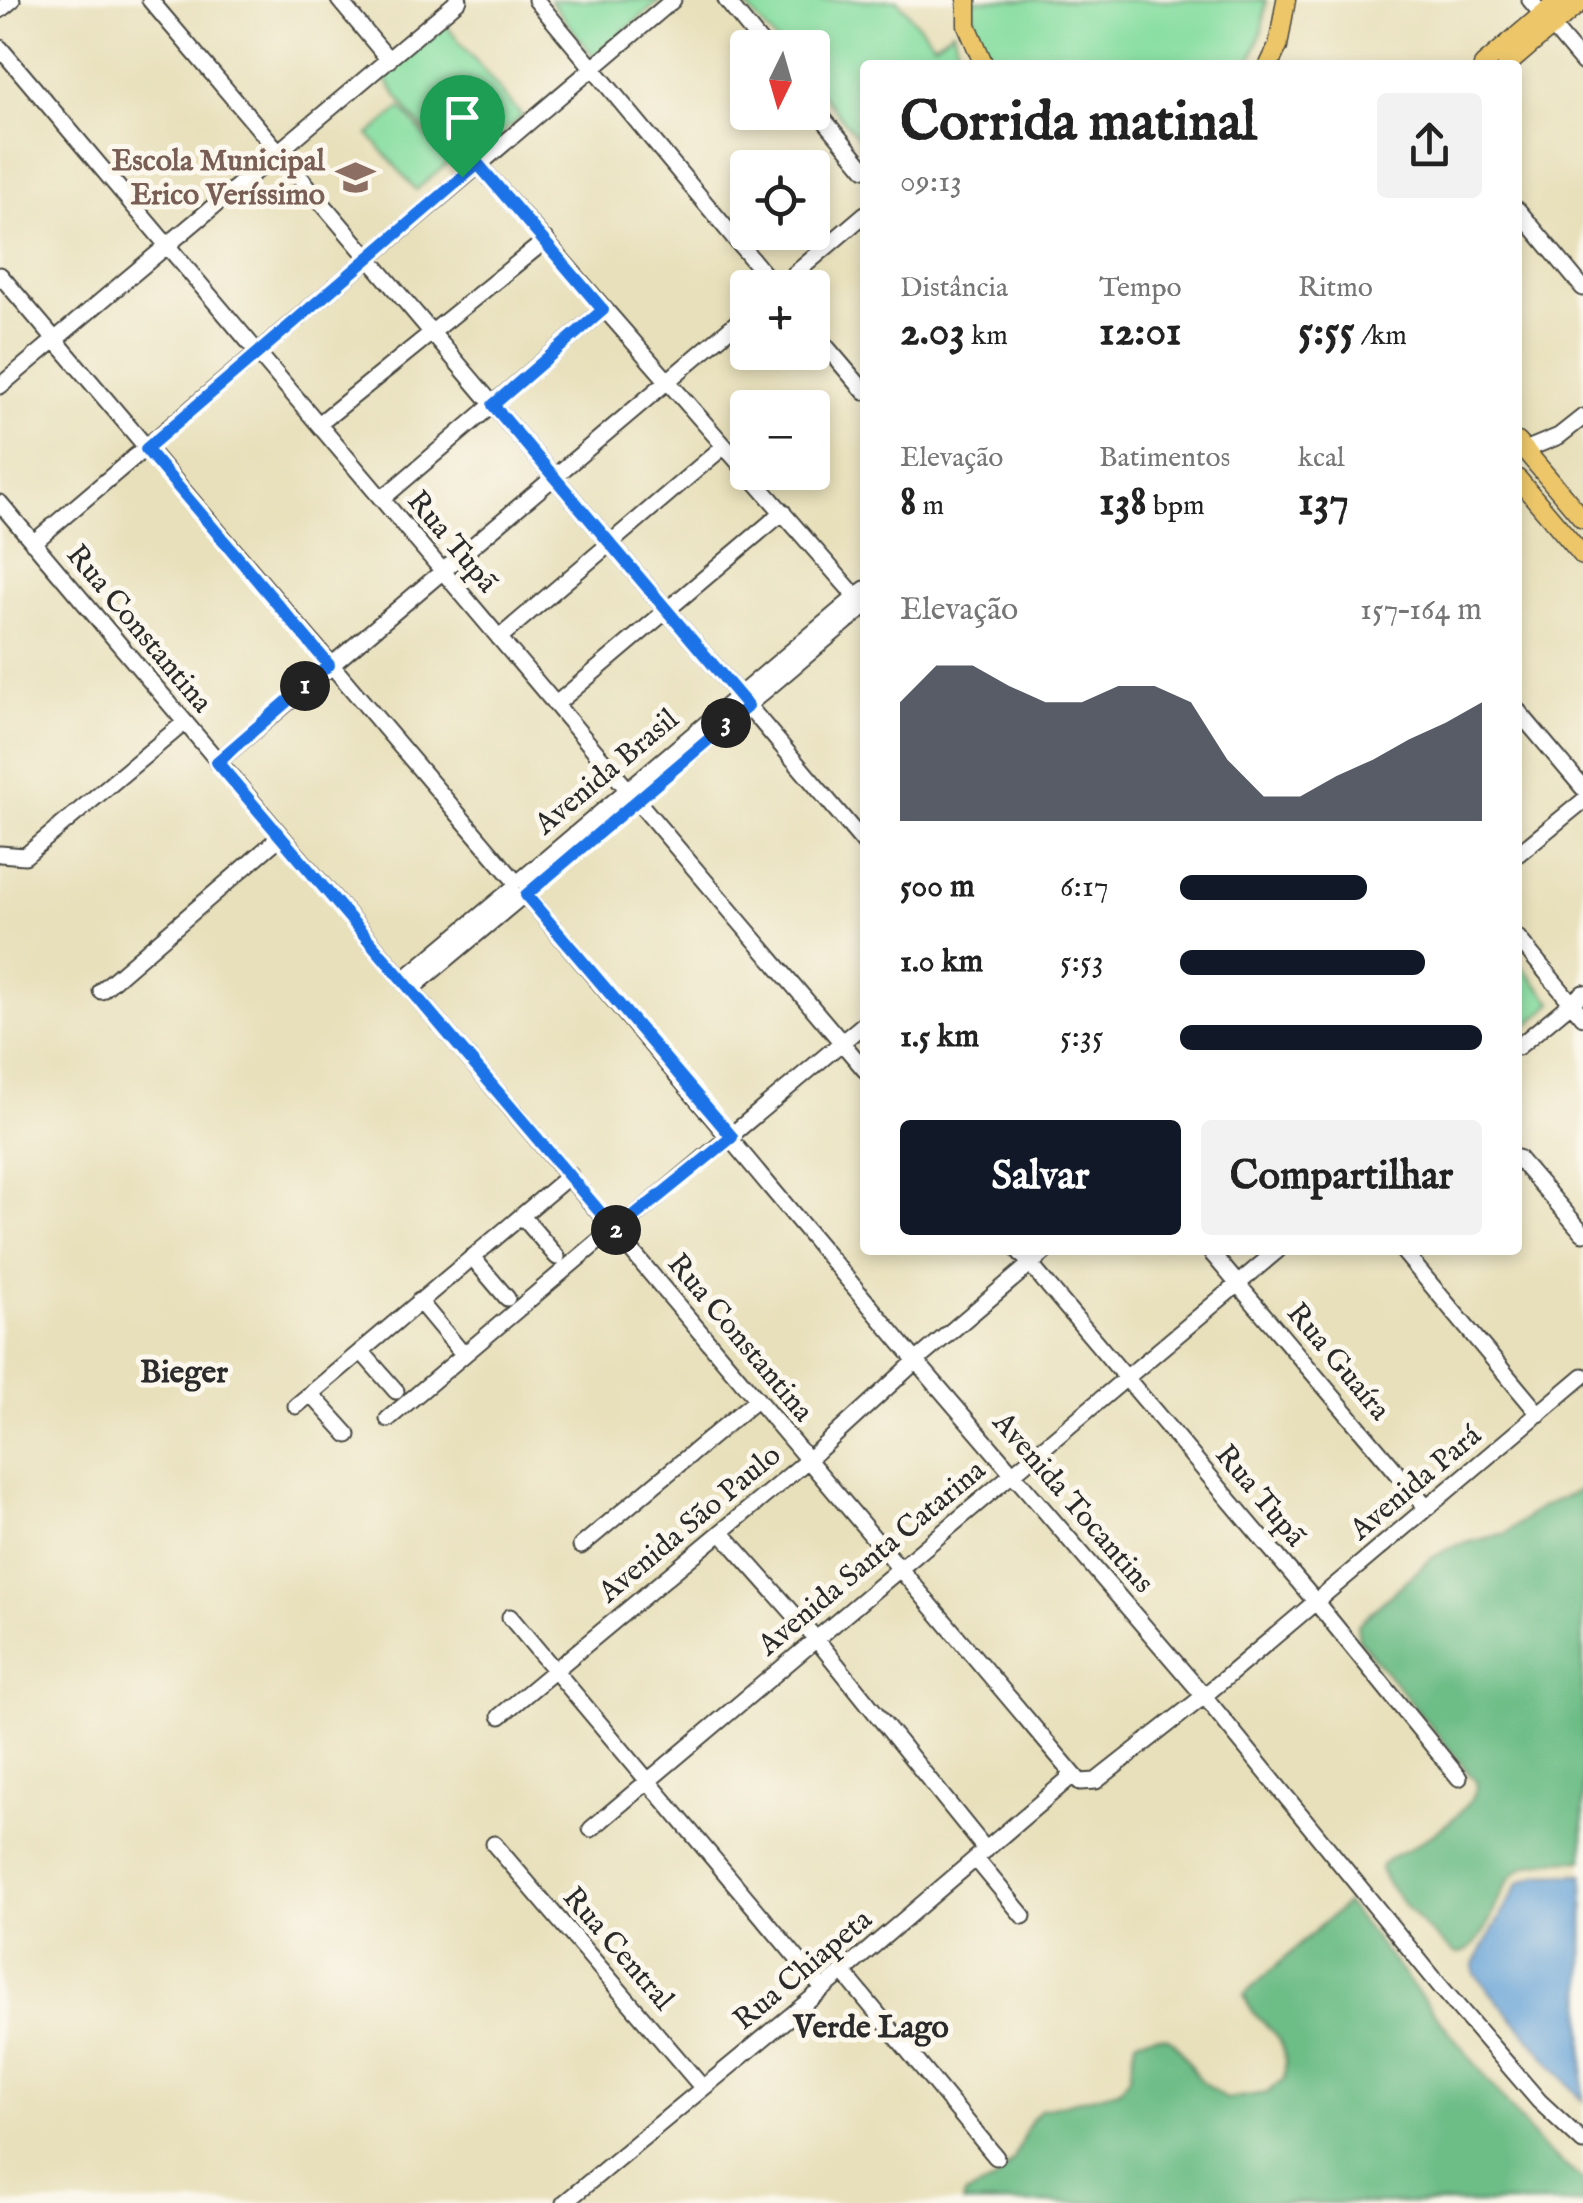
<!DOCTYPE html>
<html lang="pt">
<head>
<meta charset="utf-8">
<style>
	:root { --surface:#fff; --page:#f2f2f2; --text:#222; --muted:#767676; --accent:#111827 }
	body { margin:0; font-family:"IM FELL English",serif; background:var(--page); color:var(--text); height:100vh; display:flex; flex-direction:column; font-size:38px; white-space:nowrap }
	* { box-sizing:border-box; margin:0 }
	p { font-size:32px; color:var(--muted) }
	.icon { flex:none; width:55px; height:55px; fill:none; stroke:currentColor; stroke-width:2; stroke-linecap:round; stroke-linejoin:round }
	.map { position:relative; flex:1; overflow:hidden }
	.side { position:absolute; left:860px; top:60px; width:662px; height:1195px; display:flex; flex-direction:column; background:var(--surface); border-radius:10px; box-shadow:0 5px 15px #0003 }
	.side>* { flex:none }
	.needle { width:65px; rotate:185deg }
	.tools { position:absolute; left:730px; top:30px; display:grid; gap:20px }
	.tools a { display:grid; place-items:center; width:100px; height:100px; border-radius:10px; background:var(--surface); box-shadow:0 5px 15px #0003; font-size:50px }
	.pin { position:absolute; display:grid; place-items:center; width:85px; height:85px; color:#fff; margin:-102px -42px; border-radius:50% 50% 50% 0; rotate:-45deg; box-shadow:0 0 10px #0007 }
	.pin .icon { rotate:45deg }
	.km { position:absolute; width:50px; height:50px; margin:-25px; border-radius:50%; background:#222; color:#fff; font-size:28px; line-height:50px; text-align:center }
	.round { display:grid; place-items:center; flex:none; width:105px; height:105px; border-radius:10px; background:var(--page) }
	.head { display:flex; align-items:center; justify-content:space-between; height:170px; padding:0 40px }
	h1 { font-size:55px; font-weight:800; line-height:75px }
	.figures { display:grid; grid-template-columns:repeat(3,1fr); gap:15px; height:170px; padding:10px 40px }
	.figures div { display:grid; align-content:center }
	.figures b { font-size:42px; font-weight:800 }
	.figures small { font-size:28px; font-weight:400 }
	.figures p { font-size:28px }
	.chart { height:280px; padding:20px 40px }
	.chart p { display:flex; justify-content:space-between }
	.chart svg { width:100%; height:180px; margin-top:10px; fill:var(--accent); opacity:.7 }
	.button { display:flex; gap:20px; margin-top:auto; padding:20px 40px }
	.button a { flex:1; height:115px; border-radius:10px; background:var(--accent); color:#fff; font-size:40px; font-weight:800; line-height:115px; text-align:center }
	.button a+a { background:var(--page); color:var(--text) }
	ul { padding:0 40px; list-style:none; font-size:32px }
	li { display:grid; grid-template-columns:160px 120px 1fr; align-items:center; height:75px }
	li i { height:25px; border-radius:12px; background:var(--accent) }
	.map>svg:first-child { display:block }
	.green { fill:#87dea1; stroke:#598466; stroke-width:2.5 }
	.forest { fill:#6dbd87; stroke:#4c7459; stroke-width:2.5 }
	.water { fill:#65a2d7; stroke:#486681; stroke-width:2.5 }
	.lines { fill:none; stroke-linecap:round; stroke-linejoin:round }
	.minor-casing { stroke:#474641; stroke-width:19 }
	.major-casing { stroke:#474641; stroke-width:21 }
	.minor { stroke:#fff; stroke-width:15 }
	.major { stroke:#ecc669; stroke-width:18 }
	.route-casing { stroke:#fff; stroke-width:20 }
	.route { stroke:#1a73e8; stroke-width:12 }
	.labels { text-anchor:middle; stroke-width:10; stroke-linejoin:round; paint-order:stroke }
	.education-label { font-size:30px; font-weight:bold; fill:#785e54; stroke:#fbf7ec; text-anchor:end }
	.street-label { font-size:30px; fill:#2b2b2b; stroke:#fbf7ec }
	.neighbourhood-label { font-size:32px; font-weight:bold; fill:#2b2b2b; stroke:#fbf7ec }
</style>
</head>
<body>
<div class="map">
<svg width="1583" height="2203" viewBox="0 0 1583 2203">
	<rect width="100%" height="100%" fill="#fbf7ec"/>
	<filter id="ink" filterUnits="userSpaceOnUse"><feTurbulence type="fractalNoise" baseFrequency=".01" numOctaves="2"/><feDisplacementMap in="SourceGraphic" scale="20" xChannelSelector="R" yChannelSelector="G"/><feConvolveMatrix kernelMatrix="1 2 1 2 8 2 1 2 1" color-interpolation-filters="sRGB"/></filter>
	<filter id="wash" filterUnits="userSpaceOnUse"><feTurbulence type="fractalNoise" baseFrequency=".0048" numOctaves="4" result="noise"/><feDisplacementMap in="SourceGraphic" scale="40" xChannelSelector="R" yChannelSelector="G"/><feGaussianBlur stdDeviation="2.25" result="paint"/><feColorMatrix in="noise" values="0 0 0 0 0 0 0 0 0 0 0 0 0 0 0 0 0 1.4 0 .05"/><feComposite in="paint" operator="in"/></filter>
	<g filter="url(#wash)">
		<rect width="100%" height="100%" fill="#e8e0bb"/>
		<path class="green" d="M550 0H661L594 57Z
			M741 0H897L935 44 953 30 962 65H865V146L813 84 812 48 781 47Z
			M971 0H1266L1262 30 1249 65H987L977 44Z
			M445 24 522 116 461 170 410 114 383 76Z
			M401 108 448 163 416 190 369 135Z
			M1518 962 1553 1003 1518 1033Z"/>
		<path class="forest" d="M1583 1489V1860C1564 1861 1538 1859 1521 1869 1492 1887 1494 1946 1457 1954 1440 1945 1384 1887 1380 1868 1388 1856 1402 1853 1414 1846 1433 1834 1477 1807 1477 1783L1359 1639 1357 1625 1432 1558 1451 1547 1506 1533 1541 1507Z
			M1346 1903 1543 2148 1583 2180V2203H963L965 2195 995 2182 1014 2159 1030 2121 1040 2110 1119 2090 1130 2076 1136 2040C1179 2026 1177 2050 1199 2078 1206 2086 1217 2092 1226 2099L1267 2093 1284 2079C1292 2025 1257 2032 1244 1995Z"/>
		<path class="water" d="M1583 1874V2101L1475 1974 1474 1964 1519 1883 1539 1875Z"/>
	</g>
	<g filter="url(#ink)">
		<g class="lines">
			<defs>
				<path id="minor" d="M150 0 865 844
					M339 0 389 60
					M536 0 776 288
					M726 0 765 48
					M1530 0 1583 63
					M0 10 12 0
					M0 48 865 1070
					M812 105 865 169
					M478 164 865 607
					M1518 210 1583 288
					M0 275 515 881
					M778 288 865 214
					M812 330 865 392
					M0 386 459 0
					M319 424 546 240
					M1525 450 1559 436 1583 417
					M382 499 603 310
					M0 503 1080 1782 1096 1781 1204 1696 1583 1376
					M33 543 673 0
					M499 638 723 447
					M556 704 783 512
					M1518 711 1583 788
					M217 762 748 313
					M0 854 25 856 184 723
					M1518 854 1583 801
					M521 880 865 589
					M529 890 865 606
					M526 895 916 1361 1204 1696 1440 1986 1539 2101 1583 2142
					M1518 938 1583 1017
					M403 980 512 889
					M411 989 521 897
					M101 991 281 836
					M1518 1047 1583 993
					M1518 1158 1583 1233
					M522 1216 557 1257
					M617 1231 865 1023
					M1018 1250 1315 1601 1459 1778
					M1209 1250 1427 1508
					M1402 1250 1539 1414
					M472 1257 507 1298
					M419 1301 458 1348
					M361 1351 396 1391
					M311 1394 348 1435
					M296 1406 570 1175
					M388 1419 614 1228
					M721 1532 816 1639 986 1850
					M581 1546 757 1399
					M510 1617 823 1989
					M500 1716 809 1459 916 1361 1047 1250
					M591 1829 1278 1250
					M494 1844 702 2087
					M976 1859 1023 1916
					M843 1972 996 2157
					M564 2203 823 1989 1073 1775"/>
				<path id="major" d="M967 0V25L984 65
					M1269 65 1278 46 1286 0
					M1483 65 1559 0
					M1507 65 1583 0
					M1518 442 1583 519
					M1518 479 1583 556"/>
			</defs>
			<use href="#minor" class="minor-casing"/>
			<use href="#major" class="major-casing"/>
			<use href="#minor" class="minor"/>
			<use href="#major" class="major"/>
		</g>
	</g>
	<g class="lines" filter="url(#ink)">
		<defs>
			<path id="route" d="M478 164 603 310 493 405 748 706 526 895 732 1137 616 1231 217 762 329 665 146 449Z"/>
		</defs>
		<use href="#route" class="route-casing"/>
		<use href="#route" class="route"/>
	</g>
	<defs>
		<symbol id="school-bare" viewBox="-9 -9 18 18"><path d="M0-5L7-2L0 1L-7-2ZM-4 1L0 2.5L4 1V4Q0 6-4 4Z" fill="#8d6e63" stroke="#fbf7ec" stroke-width="2.5" paint-order="stroke"/></symbol>
	</defs>
	<g fill-rule="evenodd">
		<use href="#school-bare" x="328" y="150" width="55" height="55"/>
	</g>
	<g class="labels">
		<g class="education-label">
			<text x="325" y="170">Escola Municipal<tspan x="325" dy="34">Erico Veríssimo</tspan></text>
		</g>
		<g class="street-label">
			<text transform="translate(453 541) rotate(50)" y="10">Rua Tupã</text>
			<text transform="translate(140 628) rotate(50)" y="10">Rua Constantina</text>
			<text transform="translate(606 771) rotate(-40)" y="10">Avenida Brasil</text>
			<text transform="translate(741 1337) rotate(50)" y="10">Rua Constantina</text>
			<text transform="translate(1339 1361) rotate(50)" y="10">Rua Guaíra</text>
			<text transform="translate(1415 1482) rotate(-40)" y="10">Avenida Pará</text>
			<text transform="translate(1261 1495) rotate(50)" y="10">Rua Tupã</text>
			<text transform="translate(1074 1502) rotate(49)" y="10">Avenida Tocantins</text>
			<text transform="translate(689 1523) rotate(-40)" y="10">Avenida São Paulo</text>
			<text transform="translate(871 1557) rotate(-40)" y="10">Avenida Santa Catarina</text>
			<text transform="translate(619 1948) rotate(49)" y="10">Rua Central</text>
			<text transform="translate(802 1969) rotate(-40)" y="10">Rua Chiapeta</text>
		</g>
		<g class="neighbourhood-label">
			<text x="184" y="1382">Bieger</text>
			<text x="871" y="2037">Verde Lago</text>
		</g>
	</g>
</svg>
<div class="tools">
<a><svg class="needle" viewBox="-14 -14 28 28"><path d="M0-13l5 13h-10z" fill="#e53935"/><path d="M0 13l5-13h-10z" fill="#767676"/></svg></a>
<a><svg class="icon" aria-label="locate" viewBox="0 0 24 24"><circle cx="12" cy="12" r="6"/><path d="M12 2v4M12 18v4M2 12h4M18 12h4"/></svg></a>
<a>+</a>
<a>−</a>
</div>
<div class="pin" style="left:462px;top:177px;background:#1e9e55"><svg class="icon" aria-label="arrive" viewBox="0 0 24 24"><path d="M6 21V4h12l-3 4 3 4H6"/></svg></div>
<b class="km" style="left:305px;top:686px">1</b>
<b class="km" style="left:616px;top:1230px">2</b>
<b class="km" style="left:726px;top:723px">3</b>
<section class="side">
<div class="head"><div><h1>Corrida matinal</h1><p>09:13</p></div><a class="round"><svg class="icon" aria-label="share" viewBox="0 0 24 24"><path d="M12 15V3M7 8l5-5 5 5M5 13v7h14v-7"/></svg></a></div>
<div class="figures">
<div><p>Distância</p><b>2.03<small> km</small></b></div>
<div><p>Tempo</p><b>12:01</b></div>
<div><p>Ritmo</p><b>5:55<small> /km</small></b></div>
</div>
<div class="figures">
<div><p>Elevação</p><b>8<small> m</small></b></div>
<div><p>Batimentos</p><b>138<small> bpm</small></b></div>
<div><p>kcal</p><b>137</b></div>
</div>
<div class="chart"><p><span>Elevação</span>157–164 m</p>
<svg viewBox="0 0 160 44" preserveAspectRatio="none"><path d="M0 44V15L10 6L20 6L30 11L40 15L50 15L60 11L70 11L80 15L90 29L100 38L110 38L120 33L130 29L140 24L150 20L160 15V44z"/></svg>
</div>
<ul>
<li><b>500 m</b>6:17<i style="width:62%"></i></li>
<li><b>1.0 km</b>5:53<i style="width:81%"></i></li>
<li><b>1.5 km</b>5:35<i style="width:100%"></i></li>
</ul>
<div class="button"><a>Salvar</a><a>Compartilhar</a></div>
</section>
</div>
</body>
</html>
